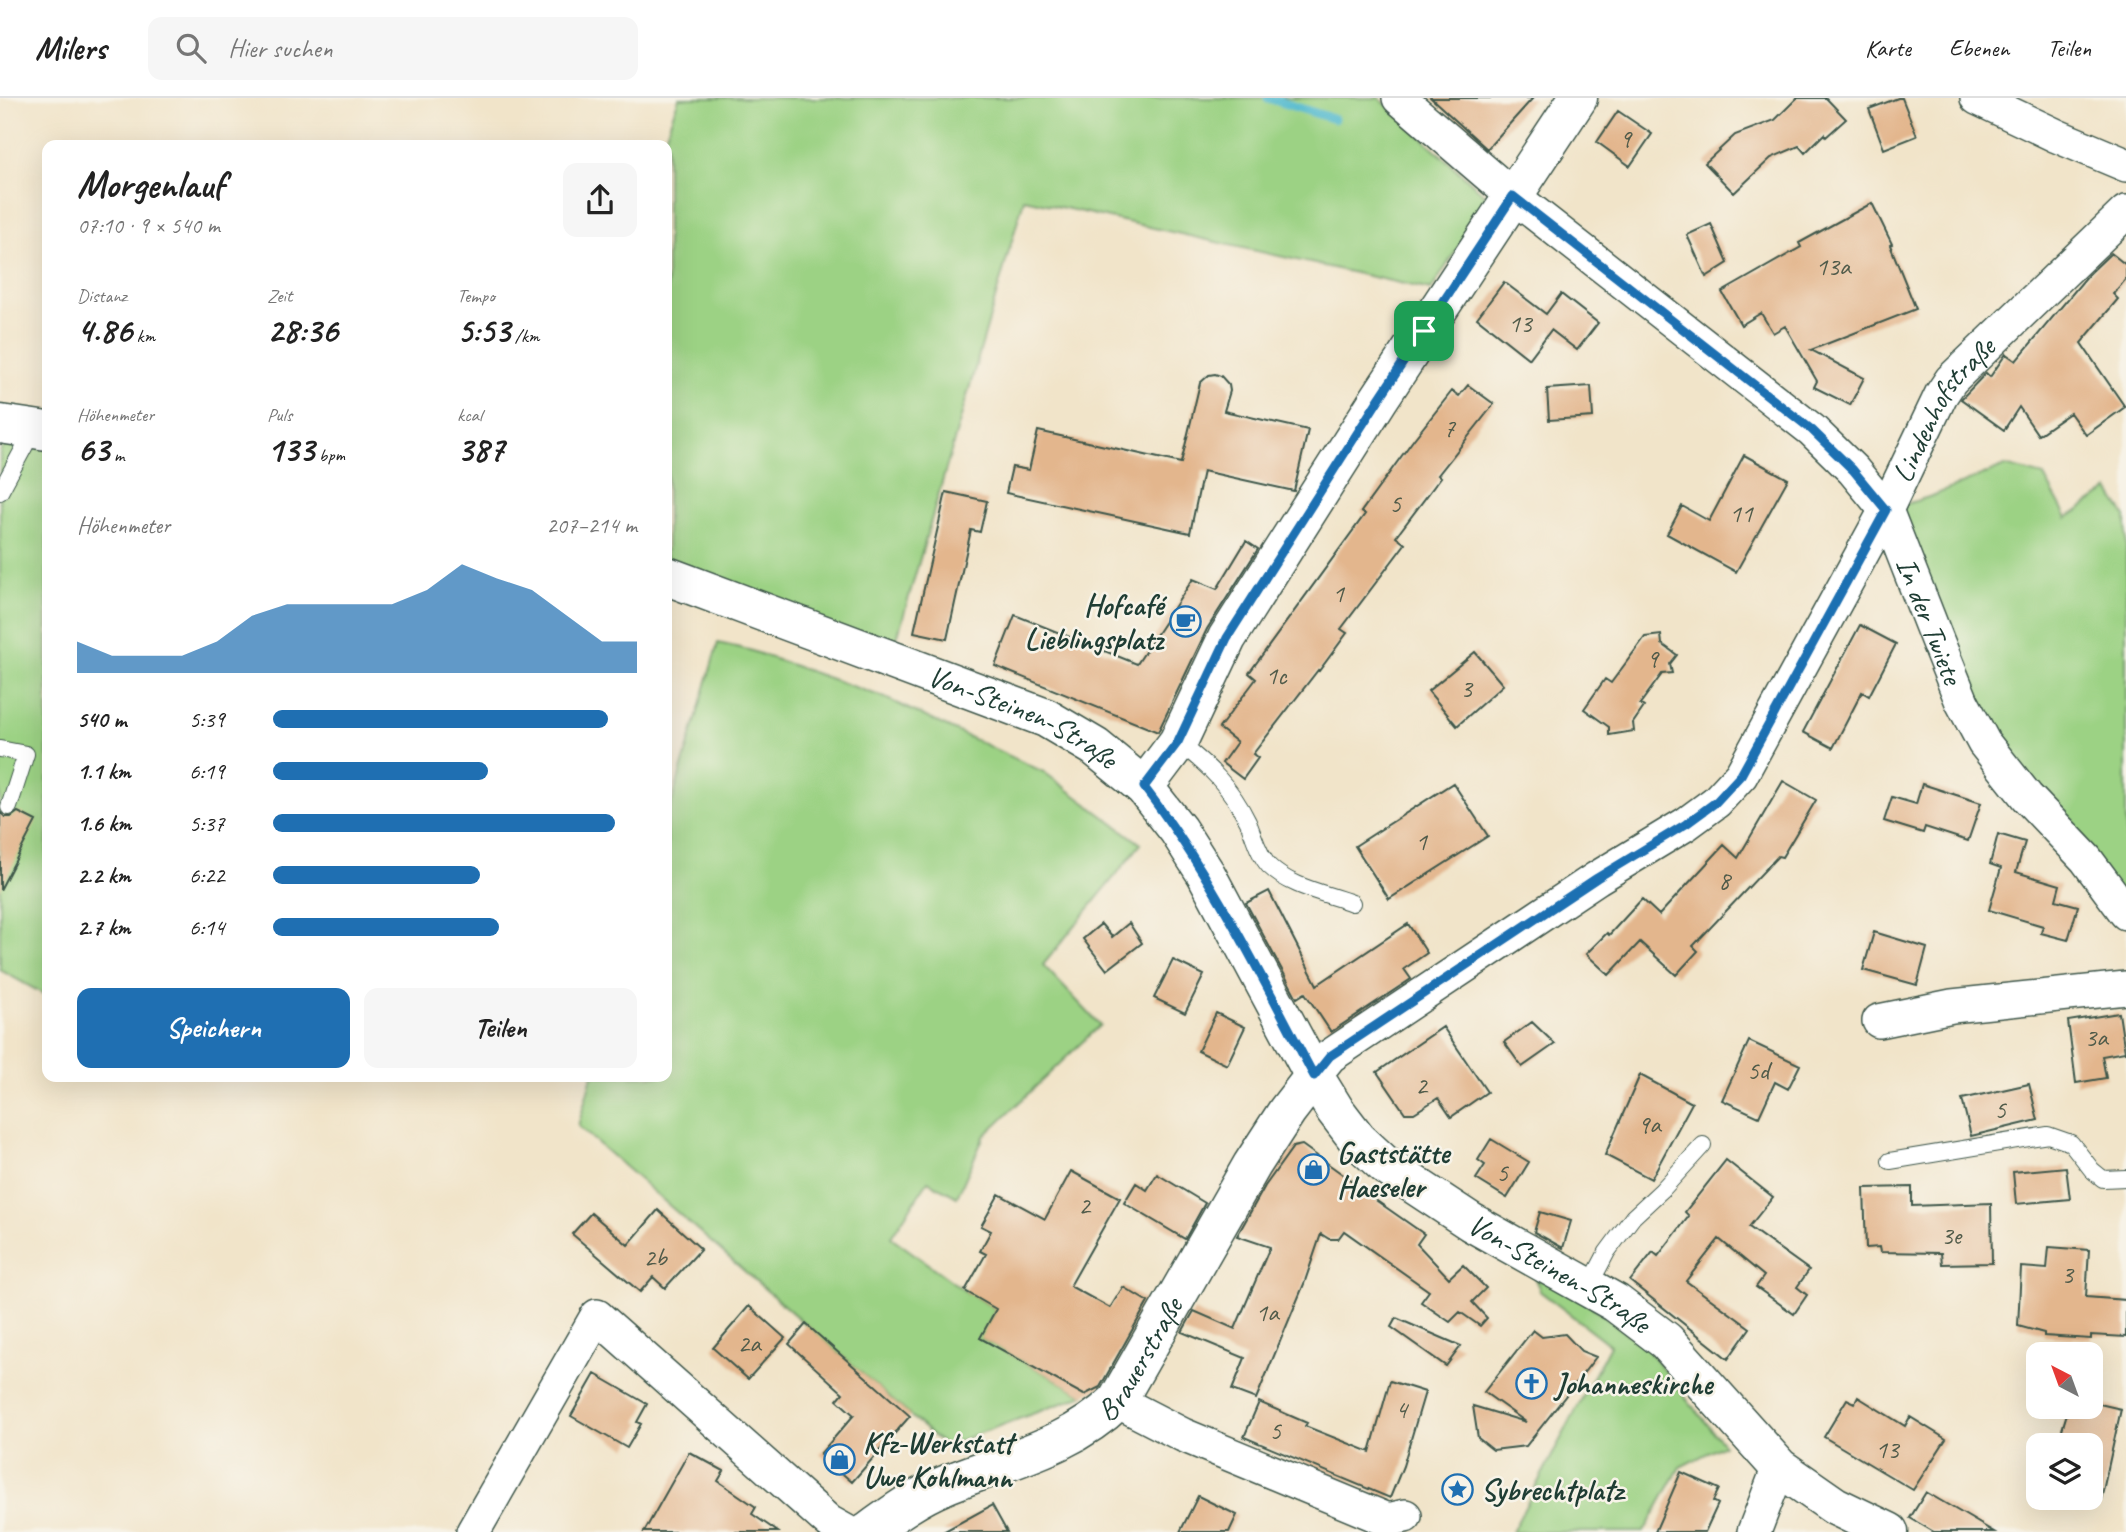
<!DOCTYPE html>
<html lang="de">
<head>
<meta charset="utf-8">
<style>
	:root { --surface:#fff; --page:#f6f6f6; --text:#222; --muted:#767676; --line:#e0e0e0; --accent:#1f6fb2 }
	body { margin:0; font-family:Caveat,sans-serif; background:var(--page); color:var(--text); height:100vh; display:flex; flex-direction:column; font-size:26px; white-space:nowrap }
	* { box-sizing:border-box; margin:0 }
	p { font-size:23px; color:var(--muted) }
	.icon { flex:none; width:38px; height:38px; fill:none; stroke:currentColor; stroke-width:2; stroke-linecap:round; stroke-linejoin:round }
	.map { position:relative; flex:1; overflow:hidden }
	.details { position:absolute; left:42px; top:42px; width:630px; height:942px; display:flex; flex-direction:column; background:var(--surface); border-radius:14px; box-shadow:0 7px 28px #0002 }
	.details>* { flex:none }
	.needle { width:46px; rotate:319deg }
	.controls { position:absolute; left:2026px; top:1244px; display:grid; gap:14px }
	.controls a { display:grid; place-items:center; width:77px; height:77px; border-radius:14px; background:var(--surface); box-shadow:0 7px 28px #0002; font-size:35px }
	.pin { position:absolute; display:grid; place-items:center; width:60px; height:60px; color:#fff; margin:-30px; border-radius:14px; box-shadow:0 4px 10px #0006 }
	.round { display:grid; place-items:center; flex:none; width:74px; height:74px; border-radius:14px; background:var(--page) }
	.headline { display:flex; align-items:center; justify-content:space-between; height:119px; padding:0 35px }
	h1 { font-size:38px; font-weight:700; line-height:52px }
	.figures { display:grid; grid-template-columns:repeat(3,1fr); gap:10px; height:119px; padding:7px 35px }
	.figures div { display:grid; align-content:center }
	.figures b { font-size:35px; font-weight:700 }
	.figures small { font-size:19px; font-weight:400 }
	.figures p { font-size:19px }
	.chart { height:196px; padding:14px 35px }
	.chart p { display:flex; justify-content:space-between }
	.chart svg { width:100%; height:126px; margin-top:7px; fill:var(--accent); opacity:.7 }
	.action { display:flex; gap:14px; margin-top:auto; padding:14px 35px }
	.action a { flex:1; height:80px; border-radius:14px; background:var(--accent); color:#fff; font-size:28px; font-weight:700; line-height:80px; text-align:center }
	.action a+a { background:var(--page); color:var(--text) }
	ul { padding:0 35px; list-style:none; font-size:23px }
	li { display:grid; grid-template-columns:112px 84px 1fr; align-items:center; height:52px }
	li i { height:18px; border-radius:9px; background:var(--accent) }
	header { display:flex; align-items:center; gap:42px; box-sizing:border-box; height:98px; padding:0 35px; background:var(--surface); border-bottom:2px solid var(--line) }
	header strong { font-size:33px }
	nav { display:flex; gap:38px; margin-inline-start:auto; font-size:24px }
	.search { width:490px; height:63px; background:var(--page); display:flex; align-items:center; gap:18px; box-sizing:border-box; padding:0 24px; border-radius:14px; color:var(--muted); font-size:26px }
	.map>svg:first-child { display:block }
	.green { fill:#9cd284; stroke:#5e885c; stroke-width:2 }
	.lines { fill:none; stroke-linecap:round; stroke-linejoin:round }
	.stream { stroke:#50b9ce; stroke-width:9 }
	.building { fill:#e3b68d }
	.lane-casing { stroke:#3e564a; stroke-width:18 }
	.street-casing { stroke:#3e564a; stroke-width:36 }
	.secondary-casing { stroke:#3e564a; stroke-width:41 }
	.lane { stroke:#fff; stroke-width:16 }
	.street { stroke:#fff; stroke-width:33 }
	.secondary { stroke:#fff; stroke-width:38 }
	.route-casing { stroke:#fff; stroke-width:14 }
	.route { stroke:#1f6fb2; stroke-width:9 }
	.labels { text-anchor:middle; stroke-width:5; stroke-linejoin:round; paint-order:stroke }
	.number-label { font-size:26px; fill:#505b4a }
	.street-label { font-size:30px; fill:#1f3d34; stroke:#f7f3e8 }
	.poi-label { font-size:30px; font-weight:bold; fill:#1f3d34; stroke:#f7f3e8; text-anchor:start }
</style>
</head>
<body>
<header>
<strong>Milers</strong>
<div class="search"><svg class="icon" aria-label="search" viewBox="0 0 24 24"><circle cx="10" cy="10" r="6"/><path d="M15 15l6 6"/></svg>Hier suchen</div>
<nav><a>Karte</a><a>Ebenen</a><a>Teilen</a></nav>
</header>
<div class="map">
<svg width="2126" height="1434" viewBox="0 0 2126 1434">
	<rect width="100%" height="100%" fill="#f7f3e8"/>
	<filter id="ink" filterUnits="userSpaceOnUse"><feTurbulence type="fractalNoise" baseFrequency=".0143" numOctaves="2"/><feDisplacementMap in="SourceGraphic" scale="14" xChannelSelector="R" yChannelSelector="G"/><feConvolveMatrix kernelMatrix="1 2 1 2 8 2 1 2 1" color-interpolation-filters="sRGB"/></filter>
	<filter id="wash" filterUnits="userSpaceOnUse"><feTurbulence type="fractalNoise" baseFrequency=".00686" numOctaves="4" result="noise"/><feDisplacementMap in="SourceGraphic" scale="28" xChannelSelector="R" yChannelSelector="G"/><feGaussianBlur stdDeviation="1.57" result="paint"/><feColorMatrix in="noise" values="0 0 0 0 0 0 0 0 0 0 0 0 0 0 0 0 0 1.4 0 .05"/><feComposite in="paint" operator="in"/></filter>
	<g filter="url(#wash)">
		<rect width="100%" height="100%" fill="#f1e4c9"/>
		<path class="green" d="M679 0H1379L1489 101 1431 192 1024 101 893 554 667 470V47H662Z
			M10 335 47 341V898L0 872V354Z
			M2005 368 2044 378 2067 420 2109 392 2126 419V815L1984 645 1886 412 1932 398Z
			M718 545 749 552 883 599 1044 674 1141 746 1043 867 1100 927 984 1038 957 1099 928 1083 891 1139 965 1193 996 1211 981 1240 1084 1297 945 1348 578 1028 592 978H667V721Z
			M1535 1181 1568 1190 1647 1251 1724 1347 1680 1369 1644 1434H1512L1610 1247 1541 1194Z"/>
		<g class="lines">
			<path class="stream" d="M1268 0 1334 21"/>
		</g>
		<g id="blocks">
			<path class="building" d="M1431 0H1533L1487 51Z
				M1797 0H1826L1846 21 1826 39 1824 36 1805 55 1799 48 1771 60 1734 95 1705 65 1735 37 1775 22Z
				M1898 0H1902L1917 38 1884 51 1869 11Z
				M1618 13 1652 36 1630 68 1597 44Z
				M1872 105 1892 146 1890 147 1916 211 1811 252 1864 280 1850 307 1814 289 1817 283 1785 228 1773 235 1761 215 1741 227 1722 194 1801 149 1799 145Z
				M1711 126 1728 165 1706 179 1687 137Z
				M2111 155 2126 167V181L2113 196 2118 201 2081 245 2125 309 2086 337 2070 315 2038 337 2019 309 2004 332 1961 301 1986 275 1990 279 2006 256 2016 263 2088 177Z
				M1504 184 1546 216 1561 196 1598 225 1577 252 1551 232 1529 261 1477 220Z
				M1215 276 1221 278 1229 287 1230 293 1224 313 1308 332 1294 393 1203 373 1190 435 1006 395 1012 369 1029 372 1038 333 1181 365 1200 285 1209 277Z
				M1468 287 1494 306 1438 377 1441 379 1396 439 1405 446 1341 531 1347 535 1319 573 1318 572 1253 656 1258 660 1243 681 1222 665 1237 644 1219 630 1256 581 1249 575 1365 416 1361 414 1414 341 1452 293 1459 298Z
				M1591 288 1593 319 1549 322 1547 291Z
				M1744 357 1788 381 1736 474 1667 436 1682 408 1709 423Z
				M946 394 987 403 980 434 971 432 947 541 914 534Z
				M1246 443 1258 451 1207 531 1158 634 995 568 1015 517 1137 566 1193 481 1217 491Z
				M1860 527 1896 546 1869 598 1862 594 1833 650 1803 634Z
				M1661 537 1662 546 1677 557 1670 566 1672 575 1662 576 1640 606 1644 609 1633 625 1634 633 1609 637V629L1584 611 1605 581 1611 585 1645 539Z
				M1475 554 1503 587 1457 628 1428 593Z
				M1783 683 1816 702 1782 759 1778 758 1693 848 1698 853 1676 877 1640 844 1609 877 1586 856 1607 835 1609 837 1642 801 1659 817 1724 747 1738 760Z
				M1453 685 1488 738 1389 801 1355 748Z
				M1922 686 1981 705 1968 743 1925 729 1923 735 1884 723 1892 699 1916 706Z
				M0 714 5 719H11L18 714 36 723 0 792Z
				M1998 736 2025 744 2016 774 2060 787 2056 802 2078 808 2068 842 2041 835 2043 828 1989 812 2001 770 1990 766Z
				M1269 793 1317 887 1408 826 1427 855 1404 871 1411 881 1331 934 1305 895 1297 900 1246 805Z
				M1129 825 1142 845 1107 872 1083 841 1101 826 1112 839Z
				M1874 834 1927 850 1917 887 1863 872Z
				M1173 862 1204 877 1185 915 1154 900Z
				M1216 915 1245 929 1227 967 1198 953Z
				M2119 915 2125 954 2102 958 2106 980 2076 985 2068 923Z
				M1532 924 1555 946 1522 969 1504 944Z
				M1443 929 1487 994 1451 1019 1438 1000 1414 1015H1405L1377 974Z
				M1749 943 1800 967 1788 991 1775 984 1759 1019 1722 1002Z
				M1640 977 1692 1005 1651 1081 1605 1057Z
				M2029 986 2038 1022 1971 1038 1962 1001Z
				M1491 1041 1529 1064 1507 1100 1476 1081 1485 1067 1478 1062Z
				M1302 1047 1356 1086 1354 1087 1424 1136 1417 1146 1449 1180 1463 1167 1486 1190 1472 1204 1487 1220 1480 1228 1460 1214 1450 1224 1421 1204 1429 1193 1344 1133 1338 1141H1329L1321 1136 1304 1186 1256 1301 1232 1292 1245 1260 1182 1234 1194 1213 1235 1231 1270 1149 1237 1138 1265 1088 1293 1049Z
				M1726 1062 1773 1099 1749 1129 1809 1172 1797 1189 1807 1197 1794 1216 1756 1189 1764 1178 1719 1141 1686 1183 1750 1230 1728 1261 1630 1183 1653 1154 1658 1158 1689 1118 1685 1114Z
				M2066 1069 2070 1101 2016 1106 2013 1074Z
				M1071 1073 1120 1100 1070 1188 1110 1210 1123 1189 1148 1204 1100 1289 1084 1297 980 1240 996 1211 965 1193 986 1156 980 1153 991 1133 981 1128 999 1096 1045 1121Z
				M1157 1076 1205 1105 1185 1141 1124 1105 1136 1085 1147 1092Z
				M1912 1089V1108L1991 1105 1992 1165 1942 1166 1941 1155 1880 1154 1879 1149 1866 1150 1864 1090Z
				M658 1112 701 1151 665 1190 653 1179 640 1194 572 1136 591 1115 628 1147Z
				M1540 1114 1571 1123 1563 1150 1534 1134Z
				M2049 1149 2089 1152 2086 1199 2126 1202V1239L2091 1237V1241L2044 1238V1235L2018 1228 2021 1169 2047 1171Z
				M749 1208 785 1240 748 1281 713 1250Z
				M1396 1220 1461 1248 1446 1268 1391 1229Z
				M806 1226 910 1318 852 1384 820 1356 854 1317 837 1302 843 1295 789 1246Z
				M1533 1232 1542 1239 1565 1236 1581 1253 1596 1259 1526 1348 1493 1352 1478 1340 1473 1308 1526 1324 1484 1294Z
				M595 1276 647 1306 637 1324 641 1326 627 1350 571 1318Z
				M1390 1283 1425 1294 1403 1368 1390 1400 1244 1339 1259 1304 1307 1325 1305 1328 1370 1354Z
				M1858 1299 1905 1328 1910 1319 1946 1341 1913 1392 1824 1339 1847 1301 1855 1305Z
				M2091 1304 2121 1311 2101 1402 2091 1401V1348H2057L2069 1309H2091Z
				M689 1354 724 1373 718 1383 756 1409 752 1416 778 1434H644Z
				M1681 1374 1719 1391 1713 1403 1718 1406 1705 1434H1655Z
				M1926 1394 1994 1434H1934L1910 1420Z
				M1198 1398 1237 1417 1229 1434H1180Z
				M992 1407 1007 1434H943Z"/>
		</g>
	</g>
	<g filter="url(#ink)">
		<use href="#blocks" fill-opacity="0" stroke="#3e564a" stroke-width="2"/>
		<g class="lines">
			<defs>
				<path id="lane" d="M0 394 34 331
					M1178 644C1208 667 1231 689 1248 724 1254 738 1258 756 1269 768 1290 789 1325 795 1352 805
					M0 651 26 656 9 709
					M1890 1063 2048 1037 2071 1045 2092 1072 2103 1081 2126 1080
					M1588 1190 1607 1154 1633 1119 1662 1092 1703 1047"/>
				<g id="street">
					<path id="s1" d="M1399 0 1513 98 1812 332 1853 372 1886 412 1937 542 1962 604 1984 645 2027 699 2086 761 2126 815"/>
					<path d="M1977 0 2057 38 2126 67"/>
					<path d="M1879 923 1952 908 2126 890"/>
					<path id="s2" d="M1314 978 1330 958 1597 780 1686 726 1716 704 1741 677 1886 412 1941 297 1951 282 2126 114"/>
					<path d="M1117 1303 1183 1337 1388 1422 1405 1418"/>
					<path d="M473 1434 597 1218 802 1400 829 1424 847 1434"/>
					<path d="M1754 1434 1779 1369"/>
				</g>
				<g id="secondary">
					<path d="M0 326 47 333"/>
					<path id="s3" d="M667 478 1046 620 1095 649 1144 689 1178 732 1206 776 1314 978 1335 1012 1358 1042 1386 1068 1471 1124 1616 1205 1666 1243 1779 1369 1835 1408 1889 1434"/>
					<path d="M1144 689 1178 644 1227 540 1379 301 1578 0"/>
					<path id="s4" d="M868 1434C893 1416 916 1399 945 1387 1005 1362 1069 1350 1117 1303L1252 1067 1287 1013 1314 978"/>
				</g>
			</defs>
			<use href="#lane" class="lane-casing"/>
			<use href="#street" class="street-casing"/>
			<use href="#secondary" class="secondary-casing"/>
			<use href="#lane" class="lane"/>
			<use href="#street" class="street"/>
			<use href="#secondary" class="secondary"/>
		</g>
	</g>
	<g class="lines" filter="url(#ink)">
		<defs>
			<path id="route" d="M1513 98 1812 332 1853 372 1886 412 1741 677 1716 704 1686 726 1597 780 1330 958 1314 978C1261 878 1213 779 1144 689L1178 644 1227 540 1379 301Z"/>
		</defs>
		<use href="#route" class="route-casing"/>
		<use href="#route" class="route"/>
	</g>
	<defs>
		<symbol id="cafe-ring" viewBox="-11 -11 22 22"><circle r="9.5" fill="#f7f3e8" stroke="#1f6fb2" stroke-width="1.5"/><path d="M-5.5-4.5H6V0H3Q3 3.5 0 3.5H-2.5Q-5.5 3.5-5.5 0ZM3-3.2v2h1.7v-2ZM-6 4.5H4V6H-6Z" fill="#1f6fb2"/></symbol>
		<symbol id="shop-ring" viewBox="-11 -11 22 22"><circle r="9.5" fill="#f7f3e8" stroke="#1f6fb2" stroke-width="1.5"/><path d="M-5-2.5h2.3a2.7 3.5 0 0 1 5.4 0H5L5.5 6h-11ZM-1.5-2.5h3a1.5 2.3 0 0 0-3 0Z" fill="#1f6fb2"/></symbol>
		<symbol id="church-ring" viewBox="-11 -11 22 22"><circle r="9.5" fill="#f7f3e8" stroke="#1f6fb2" stroke-width="1.5"/><path d="M-1.2-6h2.4v3.5h3.3v2.4h-3.3V6h-2.4V-.1h-3.3v-2.4h3.3Z" fill="#1f6fb2"/></symbol>
		<symbol id="sight-ring" viewBox="-11 -11 22 22"><circle r="9.5" fill="#f7f3e8" stroke="#1f6fb2" stroke-width="1.5"/><path d="M0-6L1.8-2.2L6-1.7L2.9 1.2L3.7 5.4L0 3.3L-3.7 5.4L-2.9 1.2L-6-1.7L-1.8-2.2Z" fill="#1f6fb2"/></symbol>
	</defs>
	<g fill-rule="evenodd">
		<use href="#cafe-ring" x="1168" y="506" width="35" height="35"/>
		<use href="#shop-ring" x="1296" y="1054" width="35" height="35"/>
		<use href="#church-ring" x="1514" y="1268" width="35" height="35"/>
		<use href="#shop-ring" x="822" y="1344" width="35" height="35"/>
		<use href="#sight-ring" x="1440" y="1374" width="35" height="35"/>
	</g>
	<g class="labels">
		<g class="number-label">
			<text x="1625" y="49">9</text>
			<text x="1833" y="177">13a</text>
			<text x="1520" y="234">13</text>
			<text x="1449" y="339">7</text>
			<text x="1395" y="414">5</text>
			<text x="1741" y="424">11</text>
			<text x="1338" y="504">1</text>
			<text x="1652" y="569">9</text>
			<text x="1276" y="586">1c</text>
			<text x="1466" y="599">3</text>
			<text x="1421" y="752">1</text>
			<text x="1724" y="791">8</text>
			<text x="2096" y="948">3a</text>
			<text x="1758" y="981">5d</text>
			<text x="1421" y="996">2</text>
			<text x="2000" y="1020">5</text>
			<text x="1649" y="1035">9a</text>
			<text x="1502" y="1083">5</text>
			<text x="1084" y="1116">2</text>
			<text x="1951" y="1146">3e</text>
			<text x="655" y="1168">2b</text>
			<text x="2067" y="1185">3</text>
			<text x="1267" y="1223">1a</text>
			<text x="749" y="1254">2a</text>
			<text x="1401" y="1320">4</text>
			<text x="1275" y="1341">5</text>
			<text x="1887" y="1360">13</text>
		</g>
		<g class="street-label">
			<text dy="10" stroke="none"><textPath href="#s2" startOffset="943">Lindenhofstraße</textPath></text>
			<text dy="10" stroke="none"><textPath href="#s1" startOffset="758">In der Twiete</textPath></text>
			<text dy="10" stroke="none"><textPath href="#s3" startOffset="383">Von-Steinen-Straße</textPath></text>
			<text dy="10" stroke="none"><textPath href="#s3" startOffset="1181">Von-Steinen-Straße</textPath></text>
			<text dy="10" stroke="none"><textPath href="#s4" startOffset="331">Brauerstraße</textPath></text>
		</g>
		<g class="poi-label">
			<text x="1163" y="517" text-anchor="end">Hofcafé<tspan x="1163" dy="34">Lieblingsplatz</tspan></text>
			<text x="1337" y="1065">Gaststätte<tspan x="1337" dy="34">Haeseler</tspan></text>
			<text x="1555" y="1296">Johanneskirche</text>
			<text x="863" y="1355">Kfz-Werkstatt<tspan x="863" dy="34">Uwe Kohlmann</tspan></text>
			<text x="1481" y="1402">Sybrechtplatz</text>
		</g>
	</g>
</svg>
<div class="controls">
<a><svg class="needle" viewBox="-14 -14 28 28"><path d="M0-13l5 13h-10z" fill="#e53935"/><path d="M0 13l5-13h-10z" fill="#767676"/></svg></a>
<a><svg class="icon" aria-label="layers" viewBox="0 0 24 24"><path d="M12 4l9 5-9 5-9-5zM3 14l9 5 9-5"/></svg></a>
</div>
<div class="pin" style="left:1424px;top:233px;background:#1e9e55"><svg class="icon" aria-label="arrive" viewBox="0 0 24 24"><path d="M6 21V4h12l-3 4 3 4H6"/></svg></div>
<section class="details">
<div class="headline"><div><h1>Morgenlauf</h1><p>07:10 · 9 × 540 m</p></div><a class="round"><svg class="icon" aria-label="share" viewBox="0 0 24 24"><path d="M12 15V3M7 8l5-5 5 5M5 13v7h14v-7"/></svg></a></div>
<div class="figures">
<div><p>Distanz</p><b>4.86<small> km</small></b></div>
<div><p>Zeit</p><b>28:36</b></div>
<div><p>Tempo</p><b>5:53<small> /km</small></b></div>
</div>
<div class="figures">
<div><p>Höhenmeter</p><b>63<small> m</small></b></div>
<div><p>Puls</p><b>133<small> bpm</small></b></div>
<div><p>kcal</p><b>387</b></div>
</div>
<div class="chart"><p><span>Höhenmeter</span>207–214 m</p>
<svg viewBox="0 0 160 44" preserveAspectRatio="none"><path d="M0 44V33L10 38L20 38L30 38L40 33L50 24L60 20L70 20L80 20L90 20L100 15L110 6L120 11L130 15L140 24L150 33L160 33V44z"/></svg>
</div>
<ul>
<li><b>540 m</b>5:39<i style="width:92%"></i></li>
<li><b>1.1 km</b>6:19<i style="width:59%"></i></li>
<li><b>1.6 km</b>5:37<i style="width:94%"></i></li>
<li><b>2.2 km</b>6:22<i style="width:57%"></i></li>
<li><b>2.7 km</b>6:14<i style="width:62%"></i></li>
</ul>
<div class="action"><a>Speichern</a><a>Teilen</a></div>
</section>
</div>
</body>
</html>
